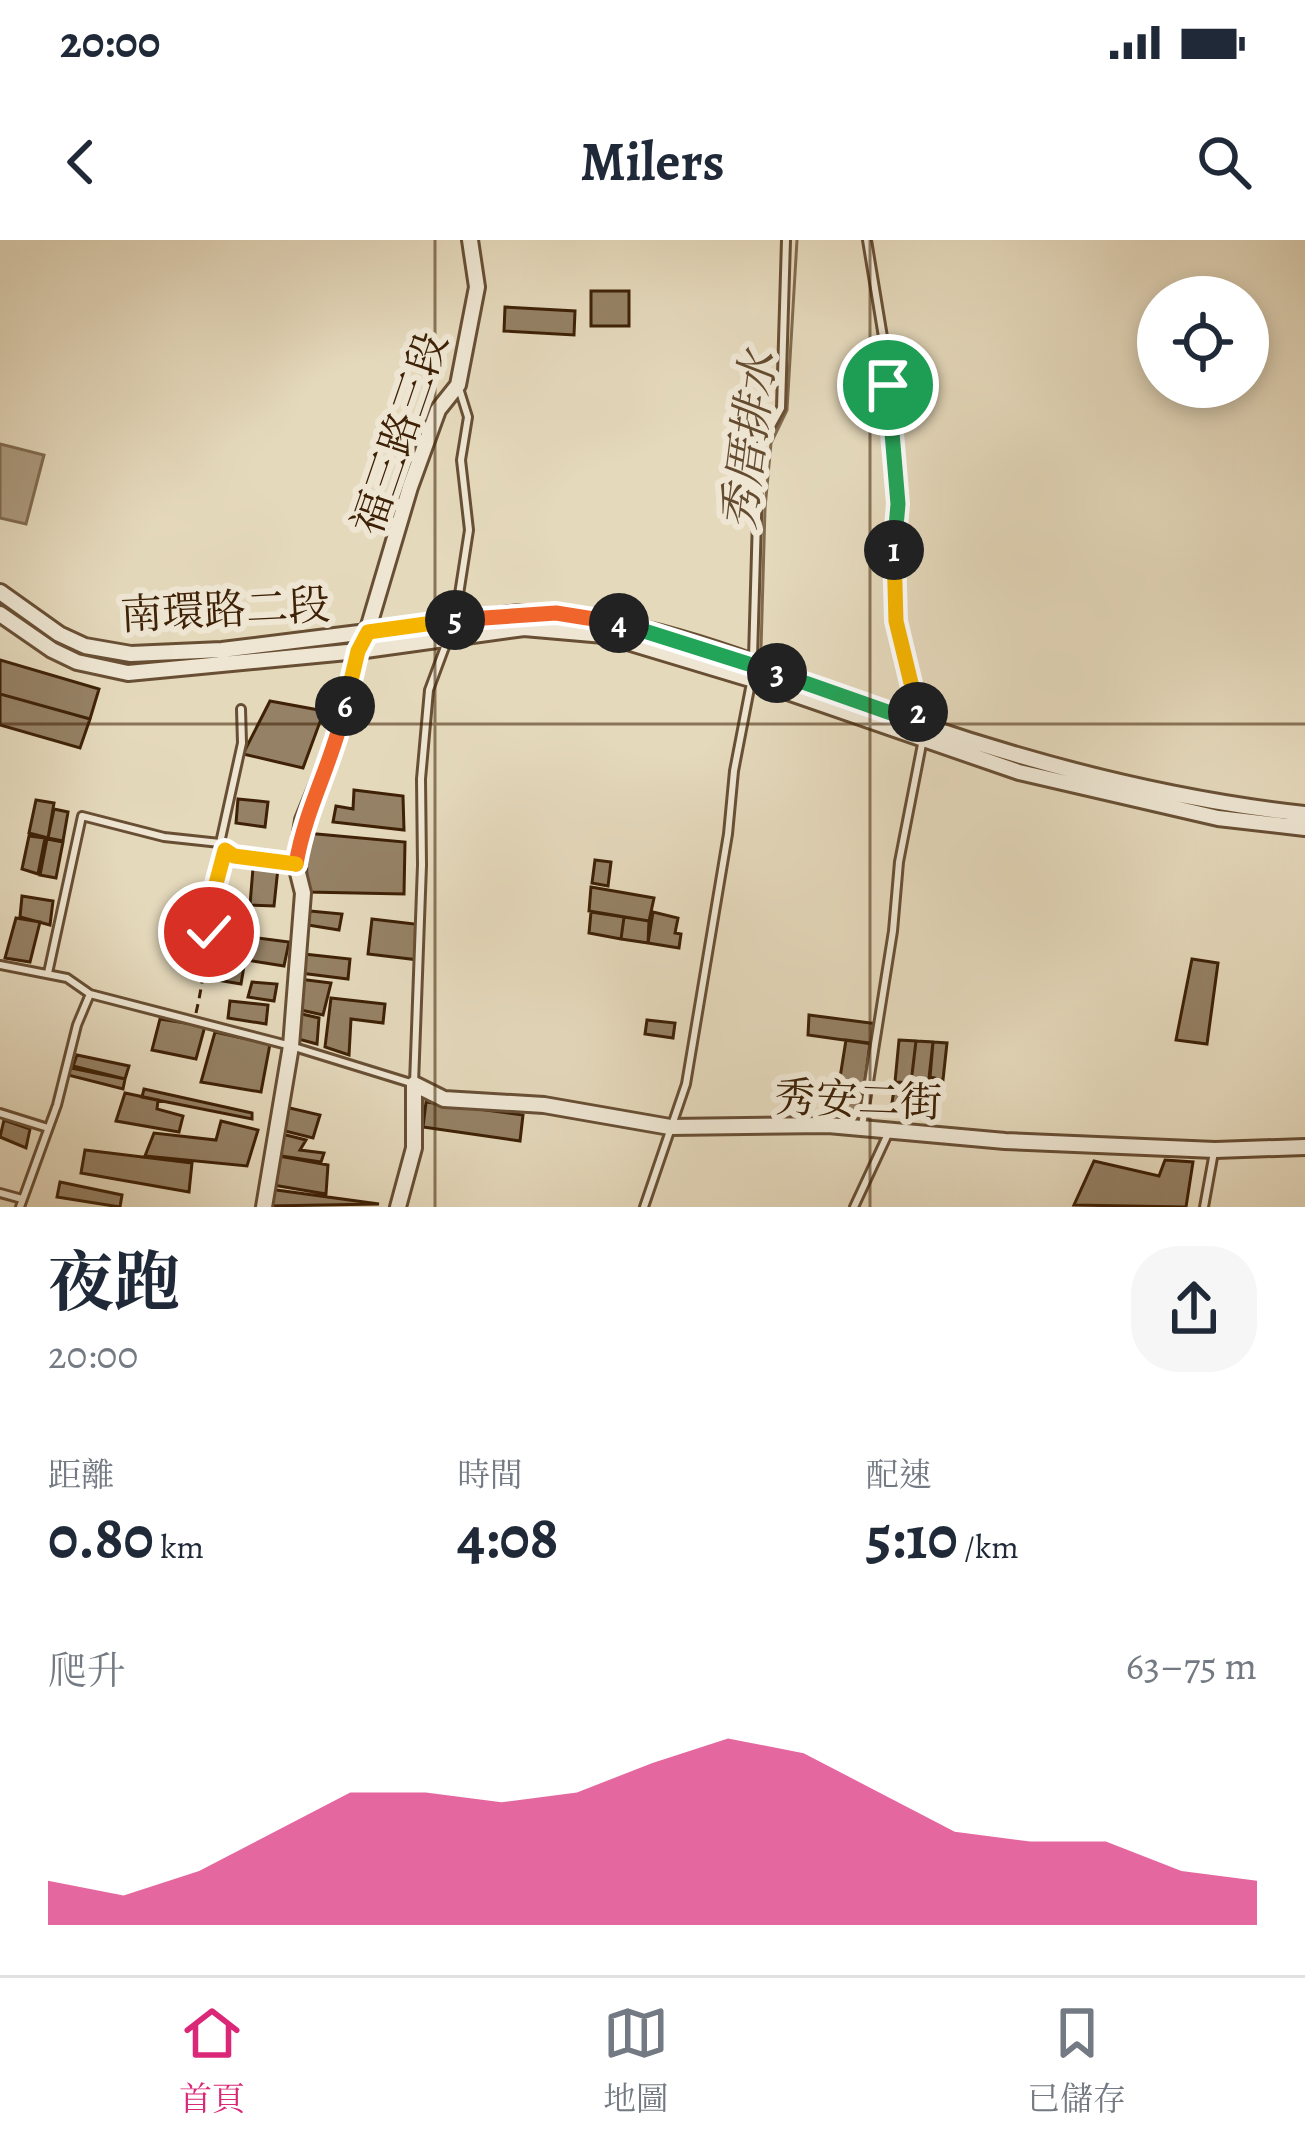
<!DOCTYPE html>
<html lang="zh-TW">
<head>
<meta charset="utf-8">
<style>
	:root { --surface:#fff; --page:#f6f6f7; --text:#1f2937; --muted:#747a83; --line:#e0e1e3; --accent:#db2777 }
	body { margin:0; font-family:Alegreya,"Noto Serif TC",serif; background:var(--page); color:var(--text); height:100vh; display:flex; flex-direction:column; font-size:45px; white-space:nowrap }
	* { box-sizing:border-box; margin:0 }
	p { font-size:39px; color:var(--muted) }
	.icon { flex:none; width:66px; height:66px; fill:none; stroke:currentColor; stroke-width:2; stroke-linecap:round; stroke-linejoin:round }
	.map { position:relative; height:967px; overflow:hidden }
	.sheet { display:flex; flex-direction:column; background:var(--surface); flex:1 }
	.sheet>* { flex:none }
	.controls { position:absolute; left:1137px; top:36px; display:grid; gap:24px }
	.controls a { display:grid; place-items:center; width:132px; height:132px; border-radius:50%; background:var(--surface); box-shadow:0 6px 18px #0003; font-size:60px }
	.pin { position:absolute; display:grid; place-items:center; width:102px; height:102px; color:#fff; margin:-51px; border:6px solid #fff; border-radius:50%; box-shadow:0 3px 12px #0007 }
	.km { position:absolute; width:60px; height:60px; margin:-30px; border-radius:50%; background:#222; color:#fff; font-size:33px; line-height:60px; text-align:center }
	.round { display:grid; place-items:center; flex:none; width:126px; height:126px; border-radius:48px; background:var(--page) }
	.head { display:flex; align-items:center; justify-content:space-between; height:204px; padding:0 48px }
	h1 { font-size:66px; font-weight:700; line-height:90px }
	.figures { display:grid; grid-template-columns:repeat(3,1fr); gap:18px; height:204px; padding:12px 48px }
	.figures div { display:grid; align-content:center }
	.figures b { font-size:60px; font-weight:700 }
	.figures small { font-size:33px; font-weight:400 }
	.figures p { font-size:33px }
	.chart { height:336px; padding:24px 48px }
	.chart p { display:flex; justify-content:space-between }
	.chart svg { width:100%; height:216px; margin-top:12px; fill:var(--accent); opacity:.7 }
	.status { display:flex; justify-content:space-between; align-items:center; height:84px; padding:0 60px; background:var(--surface); direction:ltr }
	.status svg { height:33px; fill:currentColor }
	header { display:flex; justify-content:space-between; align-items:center; height:156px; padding:0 48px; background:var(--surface); font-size:54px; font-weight:700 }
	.tabs { display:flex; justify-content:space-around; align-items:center; height:168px; border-top:3px solid var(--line); background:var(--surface); font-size:33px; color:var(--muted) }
	.tabs a { display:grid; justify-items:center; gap:6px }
	.tabs .selected { color:var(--accent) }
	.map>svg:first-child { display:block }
	.water { fill:#ac9a7e; stroke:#806a4e; stroke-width:3 }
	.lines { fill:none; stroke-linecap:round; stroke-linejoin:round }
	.stream { stroke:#806a4e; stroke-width:3 }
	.building { fill:#958165; stroke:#3e2106; stroke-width:3 }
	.service-casing { stroke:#684f34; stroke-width:12 }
	.tertiary-casing { stroke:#684f34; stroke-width:20 }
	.path { stroke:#3e2106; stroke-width:3; stroke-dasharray:9 6; stroke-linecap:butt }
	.service { stroke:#eee6d3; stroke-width:6 }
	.tertiary { stroke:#eee6d3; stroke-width:14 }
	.split-1-casing { stroke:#fff; stroke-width:24 }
	.split-2-casing { stroke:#fff; stroke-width:24 }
	.split-3-casing { stroke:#fff; stroke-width:24 }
	.split-4-casing { stroke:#fff; stroke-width:24 }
	.split-5-casing { stroke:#fff; stroke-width:24 }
	.split-6-casing { stroke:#fff; stroke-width:24 }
	.split-7-casing { stroke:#fff; stroke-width:24 }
	.split-8-casing { stroke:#fff; stroke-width:24 }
	.split-1 { stroke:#22a559; stroke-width:15 }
	.split-2 { stroke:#f5b400; stroke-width:15 }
	.split-3 { stroke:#22a559; stroke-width:15 }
	.split-4 { stroke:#22a559; stroke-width:15 }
	.split-5 { stroke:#f0652b; stroke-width:15 }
	.split-6 { stroke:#f5b400; stroke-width:15 }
	.split-7 { stroke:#f0652b; stroke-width:15 }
	.split-8 { stroke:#f5b400; stroke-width:15 }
	.grid { fill:none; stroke:#3e2106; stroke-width:3; stroke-opacity:0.55 }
	.labels { text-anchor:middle; stroke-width:12; stroke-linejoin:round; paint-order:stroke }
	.street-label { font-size:42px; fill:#3e2106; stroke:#eee6d3 }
	.water-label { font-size:45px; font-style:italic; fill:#644b30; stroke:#eee6d3 }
</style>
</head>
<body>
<div class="status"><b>20:00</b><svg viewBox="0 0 49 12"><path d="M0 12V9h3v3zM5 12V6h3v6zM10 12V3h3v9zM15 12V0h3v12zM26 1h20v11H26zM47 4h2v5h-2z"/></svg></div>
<header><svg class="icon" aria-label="back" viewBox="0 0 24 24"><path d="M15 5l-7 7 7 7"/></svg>Milers<svg class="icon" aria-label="search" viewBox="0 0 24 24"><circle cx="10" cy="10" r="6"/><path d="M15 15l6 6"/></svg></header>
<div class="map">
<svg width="1305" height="967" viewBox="0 0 1305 967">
	<rect width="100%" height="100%" fill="#e5d9bc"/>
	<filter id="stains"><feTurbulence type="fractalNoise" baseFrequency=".00167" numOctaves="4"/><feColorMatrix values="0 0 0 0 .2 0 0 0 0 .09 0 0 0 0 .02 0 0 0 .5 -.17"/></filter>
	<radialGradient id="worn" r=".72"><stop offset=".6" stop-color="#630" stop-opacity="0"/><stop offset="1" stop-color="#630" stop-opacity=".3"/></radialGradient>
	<path class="water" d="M0 204 44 215 26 284 0 278Z"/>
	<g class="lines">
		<path class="stream" d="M761 409 765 268 771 203 787 170 797 0"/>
	</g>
	<path class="building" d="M591 51H629V86H591Z
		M505 67 575 71 574 95 504 91Z
		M0 420 99 449 90 479 0 454Z
		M0 454 90 479 80 508 0 485Z
		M270 461 324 471 303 528 243 514Z
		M354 550 403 556 404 590 333 582 336 566 353 569Z
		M238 559 268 562 265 587 236 583Z
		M36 560 54 563 48 598 29 593Z
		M54 569 68 572 63 601 48 598Z
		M306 593 405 602 404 654 307 652Z
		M29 596 45 598 38 634 22 629Z
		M47 599 63 602 56 638 40 635Z
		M595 620 611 622 608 646 592 643Z
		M253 628H278L274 666 250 665Z
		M591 647 654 658 649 681 589 671Z
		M22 656 53 661 50 685 20 677Z
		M310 671 342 674 339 690 308 685Z
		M591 672 624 677 621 699 589 693Z
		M653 672 678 678 675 693 681 694 679 708 648 703Z
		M624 677 649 681 648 703 621 699Z
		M16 678 40 682 30 722 5 718Z
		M372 679 423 685 419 720 368 714Z
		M250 697 289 702 284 726 246 720Z
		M222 708 246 714 241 744 217 740Z
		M304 714 350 719 348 739 300 733Z
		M1192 719 1218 723 1207 804 1176 800Z
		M299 739 331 743 323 775 292 768Z
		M252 742 277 744 274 761 248 757Z
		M331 758 385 764 383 783 351 779 349 815 325 807Z
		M230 761 268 765 266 784 228 778Z
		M293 772 319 778 317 804 287 796Z
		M809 775 878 784 873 804 808 795Z
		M160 779 205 786 196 819 152 810Z
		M647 780 675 783 673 798 645 794Z
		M215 792 270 804 261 852 201 842Z
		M846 800 870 803 861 873 835 869Z
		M899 800 916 801 911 843 895 842Z
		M916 801 933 802 928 847 911 843Z
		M933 802 947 803 943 840 930 837Z
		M77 815 129 826 125 839 73 826Z
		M66 827 125 839 123 849 64 834Z
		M895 842 917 843 914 875 891 870Z
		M144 849 252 873V879L142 857Z
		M125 853 158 860 157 869 183 876 179 892 116 881Z
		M426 862 523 875 520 901 423 887Z
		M281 866 320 875 313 898 273 888Z
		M4 880 30 889 26 908 0 897Z
		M221 881 258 890 247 926 145 916 154 893 216 900Z
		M274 892 306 900 300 910 324 913 321 922 268 914Z
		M85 910 192 923 189 952 81 933Z
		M268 914 328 925 326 954 267 944Z
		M1165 920 1193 922 1186 967 1074 965 1094 921 1159 936Z
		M60 942 122 955 120 967 57 957Z
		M269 949 379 964 267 966Z"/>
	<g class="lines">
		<defs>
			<path id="service" d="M867 0 883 97 897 244 893 332 896 381 920 480
				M753 418 759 208 781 168 786 0
				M241 469 242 503 220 603 234 616 293 625
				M0 725 67 738 90 754 291 806 414 844 422 625 421 539 429 450 455 380 469 290 461 220 468 177 458 145
				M48 733 82 576 164 597 220 603
				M0 873 48 888
				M862 886 893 691 899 622 923 499
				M0 953 22 959
				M20 967 57 865 77 785 90 754
				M644 967 686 844 728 594 734 531 751 443
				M854 967 888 894
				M1204 967 1214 912"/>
			<path id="tertiary" d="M0 352 59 394 85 406 131 414 222 410 519 373C658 373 793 440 922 485 1046 527 1175 560 1305 574
				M0 374 52 410 77 422 128 433 358 411 524 388 604 395 747 438 1019 532 1218 578 1305 588
				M264 967 291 806 303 653 296 625 303 580 340 490 358 411 367 392 410 247 438 170 458 145 477 47 470 0
				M398 967 414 908V844L444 859 544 865 670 887 828 885 1005 901 1215 910 1305 907"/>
		</defs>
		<use href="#service" class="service-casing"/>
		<use href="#tertiary" class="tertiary-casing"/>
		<path class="path" d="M196 773C208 721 209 670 223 618"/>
		<use href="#service" class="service"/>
		<use href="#tertiary" class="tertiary"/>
	</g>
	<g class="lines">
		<defs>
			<path id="split-1" d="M888 145 898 264 894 310"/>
			<path id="split-2" d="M894 310 896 381 918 472"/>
			<path id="split-3" d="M777 433 922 484 918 472"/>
			<path id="split-4" d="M619 383 777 433"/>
			<path id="split-5" d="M455 380 556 373 619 383"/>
			<path id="split-6" d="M345 466 358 411 368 392 455 380"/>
			<path id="split-7" d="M296 624C306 566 333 522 345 466"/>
			<path id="split-8" d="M209 692 213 655 225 610 234 616 296 624"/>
		</defs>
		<use href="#split-1" class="split-1-casing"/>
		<use href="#split-2" class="split-2-casing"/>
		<use href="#split-3" class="split-3-casing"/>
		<use href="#split-4" class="split-4-casing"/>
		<use href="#split-5" class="split-5-casing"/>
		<use href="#split-6" class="split-6-casing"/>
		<use href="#split-7" class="split-7-casing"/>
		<use href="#split-8" class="split-8-casing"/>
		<use href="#split-1" class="split-1"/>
		<use href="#split-2" class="split-2"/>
		<use href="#split-3" class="split-3"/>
		<use href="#split-4" class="split-4"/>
		<use href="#split-5" class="split-5"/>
		<use href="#split-6" class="split-6"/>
		<use href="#split-7" class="split-7"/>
		<use href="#split-8" class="split-8"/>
	</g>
	<path class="grid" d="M435 0V967M870 0V967M0 484H1305"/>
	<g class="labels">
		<g class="street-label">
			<text transform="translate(399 193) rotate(-71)" y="15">福三路三段</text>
			<text transform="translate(225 369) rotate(-3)" y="15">南環路二段</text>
			<text transform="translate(858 859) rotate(2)" y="15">秀安二街</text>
		</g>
		<g class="water-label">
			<text transform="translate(748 201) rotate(-83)" y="16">秀厝排水</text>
		</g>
	</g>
	<rect width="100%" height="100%" filter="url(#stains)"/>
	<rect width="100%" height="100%" fill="url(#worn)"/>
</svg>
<div class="controls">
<a><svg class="icon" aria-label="locate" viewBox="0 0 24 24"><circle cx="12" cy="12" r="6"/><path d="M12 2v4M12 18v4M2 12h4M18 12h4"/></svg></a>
</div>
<div class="pin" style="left:888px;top:145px;background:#1e9e55"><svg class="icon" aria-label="arrive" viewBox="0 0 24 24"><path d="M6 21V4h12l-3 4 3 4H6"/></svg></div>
<div class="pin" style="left:209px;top:692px;background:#d93025"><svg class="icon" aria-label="check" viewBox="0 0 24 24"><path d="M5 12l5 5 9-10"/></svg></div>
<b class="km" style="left:894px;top:310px">1</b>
<b class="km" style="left:918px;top:472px">2</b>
<b class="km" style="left:777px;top:433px">3</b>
<b class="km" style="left:619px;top:383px">4</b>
<b class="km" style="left:455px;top:380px">5</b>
<b class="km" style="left:345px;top:466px">6</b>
</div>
<section class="sheet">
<div class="head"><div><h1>夜跑</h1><p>20:00</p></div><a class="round"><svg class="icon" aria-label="share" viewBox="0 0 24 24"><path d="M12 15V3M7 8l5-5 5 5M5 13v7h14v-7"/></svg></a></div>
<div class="figures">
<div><p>距離</p><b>0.80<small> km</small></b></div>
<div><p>時間</p><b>4:08</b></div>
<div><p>配速</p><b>5:10<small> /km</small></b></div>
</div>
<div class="chart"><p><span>爬升</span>63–75 m</p>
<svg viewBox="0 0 160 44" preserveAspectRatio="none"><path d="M0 44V35L10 38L20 33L30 25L40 17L50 17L60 19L70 17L80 11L90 6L100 9L110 17L120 25L130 27L140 27L150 33L160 35V44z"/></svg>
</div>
</section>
<nav class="tabs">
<a class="selected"><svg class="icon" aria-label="home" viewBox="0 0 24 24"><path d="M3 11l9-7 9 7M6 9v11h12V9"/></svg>首頁</a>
<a><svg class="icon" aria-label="map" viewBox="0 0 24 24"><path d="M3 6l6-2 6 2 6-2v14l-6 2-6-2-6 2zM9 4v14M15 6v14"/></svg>地圖</a>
<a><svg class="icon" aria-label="saved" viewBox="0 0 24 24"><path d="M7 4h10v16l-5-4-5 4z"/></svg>已儲存</a>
</nav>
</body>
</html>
